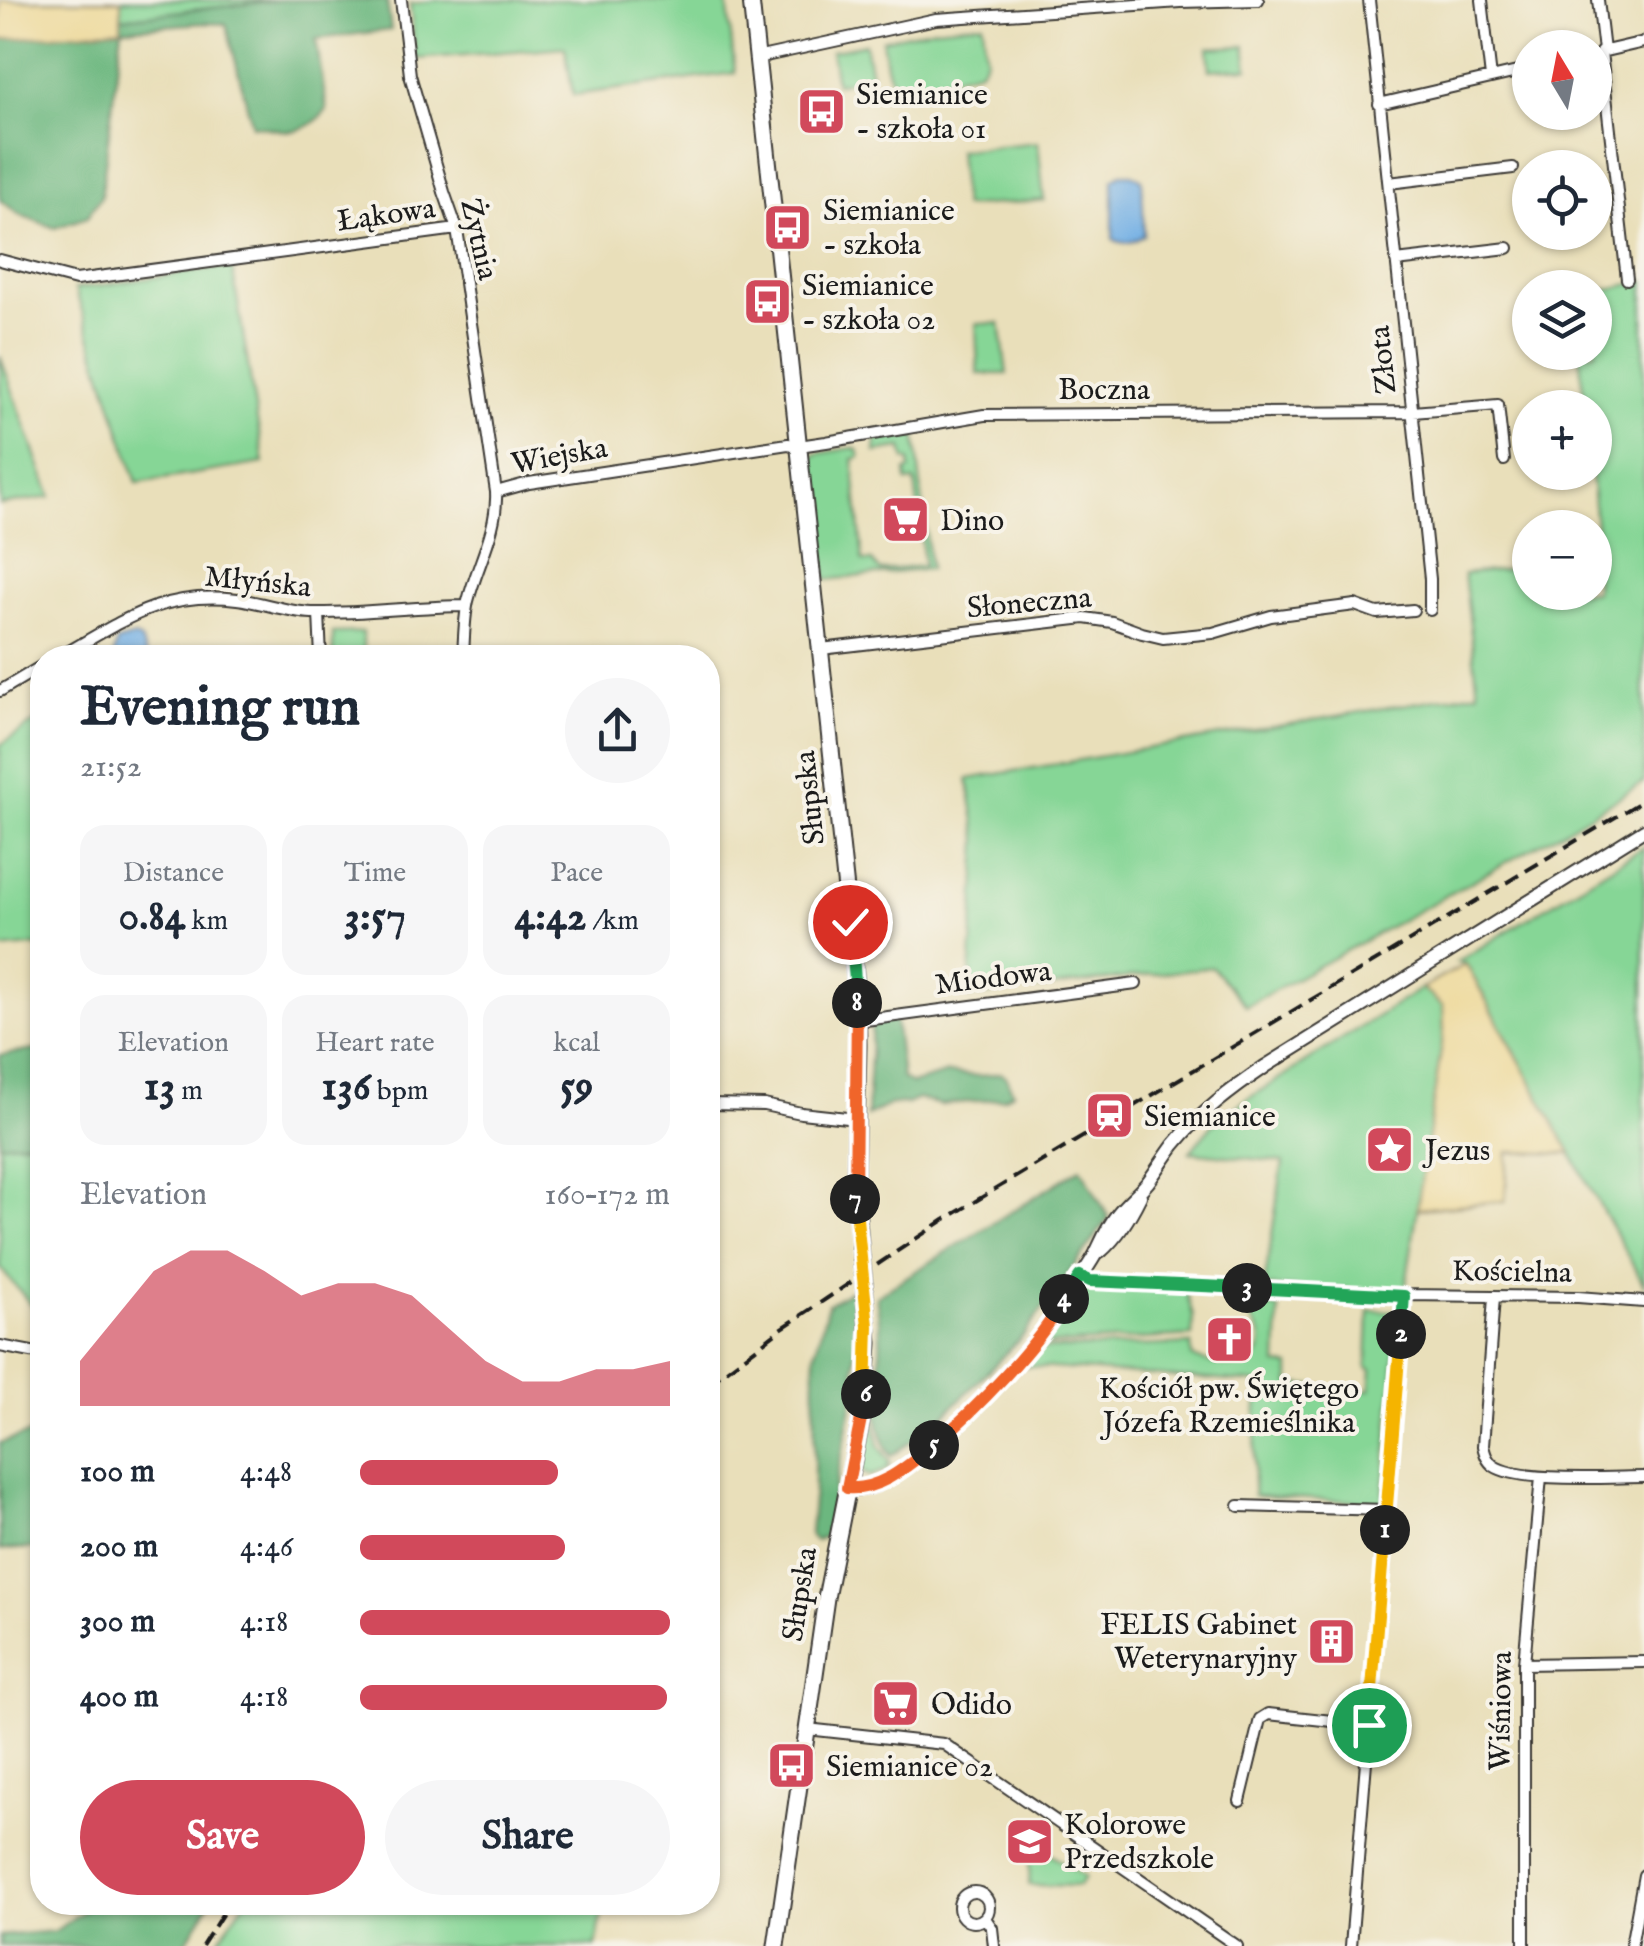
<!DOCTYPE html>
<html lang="en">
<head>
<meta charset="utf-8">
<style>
	:root { --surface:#fff; --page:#f6f6f7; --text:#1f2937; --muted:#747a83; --accent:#d1495b }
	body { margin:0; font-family:"IM FELL English",serif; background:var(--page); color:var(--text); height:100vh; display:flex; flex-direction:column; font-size:38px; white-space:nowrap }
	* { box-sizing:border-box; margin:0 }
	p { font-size:32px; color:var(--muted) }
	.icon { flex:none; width:55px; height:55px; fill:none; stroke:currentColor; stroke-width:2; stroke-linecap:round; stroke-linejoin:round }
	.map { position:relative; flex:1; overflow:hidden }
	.panel { position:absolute; left:30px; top:645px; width:690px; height:1270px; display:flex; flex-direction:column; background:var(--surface); border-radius:40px; box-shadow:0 2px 8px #0004 }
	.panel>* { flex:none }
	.needle { width:65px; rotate:350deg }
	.buttons { position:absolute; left:1512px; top:30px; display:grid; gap:20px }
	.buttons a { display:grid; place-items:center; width:100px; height:100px; border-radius:50%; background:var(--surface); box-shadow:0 2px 8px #0004; font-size:50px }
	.pin { position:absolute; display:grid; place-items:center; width:85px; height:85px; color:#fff; margin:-42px; border:5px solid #fff; border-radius:50%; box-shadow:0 2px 10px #0007 }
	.km { position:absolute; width:50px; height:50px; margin:-25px; border-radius:50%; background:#222; color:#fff; font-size:28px; line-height:50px; text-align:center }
	.round { display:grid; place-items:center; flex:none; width:105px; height:105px; border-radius:52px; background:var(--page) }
	.head { display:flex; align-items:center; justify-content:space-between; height:170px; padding:0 50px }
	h1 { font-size:55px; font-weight:700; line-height:75px }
	.figures { display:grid; grid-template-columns:repeat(3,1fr); gap:15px; height:170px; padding:10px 50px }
	.figures div { display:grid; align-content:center; border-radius:25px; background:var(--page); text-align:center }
	.figures b { font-size:42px; font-weight:700 }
	.figures small { font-size:28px; font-weight:400 }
	.figures p { font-size:28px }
	.chart { height:280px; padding:20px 50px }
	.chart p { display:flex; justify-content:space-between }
	.chart svg { width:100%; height:180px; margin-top:10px; fill:var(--accent); opacity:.7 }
	.action { display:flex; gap:20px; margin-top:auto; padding:20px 50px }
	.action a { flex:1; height:115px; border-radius:60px; background:var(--accent); color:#fff; font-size:40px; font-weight:700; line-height:115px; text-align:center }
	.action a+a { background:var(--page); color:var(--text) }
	ul { padding:0 50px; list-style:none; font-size:32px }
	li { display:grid; grid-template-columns:160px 120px 1fr; align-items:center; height:75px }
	li i { height:25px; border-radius:12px; background:var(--accent) }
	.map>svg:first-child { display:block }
	.green { fill:#86d696; stroke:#517959; stroke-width:2.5 }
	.forest { fill:#6cb77f; stroke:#446a4e; stroke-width:2.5 }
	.sand { fill:#eeda9e; stroke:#857b5d; stroke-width:2.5 }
	.water { fill:#72afe4; stroke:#476680; stroke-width:2.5 }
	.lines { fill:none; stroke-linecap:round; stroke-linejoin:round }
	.minor-casing { stroke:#3b3934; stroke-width:14 }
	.tertiary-casing { stroke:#3b3934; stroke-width:16 }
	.secondary-casing { stroke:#3b3934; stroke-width:19 }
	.minor { stroke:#fff; stroke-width:10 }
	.tertiary { stroke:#fff; stroke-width:12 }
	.secondary { stroke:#fff; stroke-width:15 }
	.rail { stroke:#1c1c1c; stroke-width:4; stroke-dasharray:15 8; stroke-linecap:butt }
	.secondary-bridge-casing { stroke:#3b3934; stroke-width:19; stroke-linecap:butt }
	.secondary-bridge { stroke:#fff; stroke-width:15 }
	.split-1-casing { stroke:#fff; stroke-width:20 }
	.split-2-casing { stroke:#fff; stroke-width:20 }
	.split-3-casing { stroke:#fff; stroke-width:20 }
	.split-4-casing { stroke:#fff; stroke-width:20 }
	.split-5-casing { stroke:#fff; stroke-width:20 }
	.split-6-casing { stroke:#fff; stroke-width:20 }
	.split-7-casing { stroke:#fff; stroke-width:20 }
	.split-8-casing { stroke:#fff; stroke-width:20 }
	.split-9-casing { stroke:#fff; stroke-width:20 }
	.split-1 { stroke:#f5b400; stroke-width:12 }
	.split-2 { stroke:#f5b400; stroke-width:12 }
	.split-3 { stroke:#22a559; stroke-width:12 }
	.split-4 { stroke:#22a559; stroke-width:12 }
	.split-5 { stroke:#f0652b; stroke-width:12 }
	.split-6 { stroke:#f0652b; stroke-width:12 }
	.split-7 { stroke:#f5b400; stroke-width:12 }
	.split-8 { stroke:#f0652b; stroke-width:12 }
	.split-9 { stroke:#22a559; stroke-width:12 }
	.labels { text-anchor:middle; stroke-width:8; stroke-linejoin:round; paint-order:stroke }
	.poi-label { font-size:30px; fill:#1c1c1c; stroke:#f7f3e8; text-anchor:start }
	.street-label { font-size:30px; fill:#1c1c1c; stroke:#f7f3e8 }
</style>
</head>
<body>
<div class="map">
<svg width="1644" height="1946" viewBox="0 0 1644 1946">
	<rect width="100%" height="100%" fill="#f7f3e8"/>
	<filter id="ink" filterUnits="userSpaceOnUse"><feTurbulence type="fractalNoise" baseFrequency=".01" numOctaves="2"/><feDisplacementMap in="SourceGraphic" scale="20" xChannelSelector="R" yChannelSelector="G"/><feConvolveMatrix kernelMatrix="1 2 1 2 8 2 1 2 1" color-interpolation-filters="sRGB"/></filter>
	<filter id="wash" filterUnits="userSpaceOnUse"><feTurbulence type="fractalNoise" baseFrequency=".0048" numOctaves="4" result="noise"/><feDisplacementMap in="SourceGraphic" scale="40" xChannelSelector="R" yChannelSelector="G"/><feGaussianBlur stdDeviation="2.25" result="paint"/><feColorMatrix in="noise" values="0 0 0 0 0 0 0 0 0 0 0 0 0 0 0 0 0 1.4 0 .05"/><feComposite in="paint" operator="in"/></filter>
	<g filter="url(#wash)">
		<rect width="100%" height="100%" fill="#e9dfba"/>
		<path class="green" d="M121 0H283L121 18 91 23Z
			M438 0H727L735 73 573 95 565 47 416 59 410 4Z
			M983 23 986 58 980 70 906 89C884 86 886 59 882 40L934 28Z
			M865 44 871 75 836 84 831 51Z
			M1245 46 1248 68 1210 70 1208 48Z
			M1038 142 1044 200 963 207 958 150Z
			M232 266 264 463 137 483 75 289Z
			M1644 281V782L1563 831 1246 1006 1212 967 969 997 978 840 968 779 1478 692 1464 574 1530 567V592H1595V560L1599 559 1591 473 1595 472V408L1585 407 1579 353 1595 352V292Z
			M1000 323 1007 374H978L976 324Z
			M0 356 51 497 0 505Z
			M915 431 930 569 826 580 813 458 816 454 852 448 858 450 860 457 853 459 863 561H872L881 571 924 566 915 481 907 482 906 471 910 470 909 460H905L902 448 875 452 876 440 883 437Z
			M363 632V657H333V633Z
			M42 718V945L0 949V745Z
			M1644 847V1285L1466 964 1457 962Z
			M1422 988 1443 1006 1444 1031 1405 1292 1264 1287 1283 1162 1190 1152 1211 1126 1241 1103Z
			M42 1140V1317L0 1268V1144Z
			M1096 1287 1185 1288 1193 1316 1192 1336 1042 1345 1087 1288Z
			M1259 1307 1279 1308 1277 1365 1290 1366V1384L1370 1390 1372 1370 1367 1367 1369 1311H1398L1383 1503 1253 1496 1258 1383 1024 1366 1039 1349 1191 1344 1192 1357C1211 1363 1249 1376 1260 1350 1265 1338 1259 1329 1251 1320Z
			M871 1411 879 1445 890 1463 887 1466 889 1469 871 1476 865 1474 860 1467Z
			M1031 1840 1085 1877 1079 1886 1029 1885Z
			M244 1903V1902L604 1903 596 1946H214Z"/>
		<path class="forest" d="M283 0H386L387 2 391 30 316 39 327 110C302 139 286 131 252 125L226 24 204 23 122 29 101 197 87 217 55 228 20 215 0 200V35L121 18Z
			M895 1018 902 1078 912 1084 948 1073 979 1076 1001 1073 1006 1077 1013 1092 1004 1098 941 1105 918 1099 907 1104H891L867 1116 872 1022Z
			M42 1049V1140L0 1144V1055Z
			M1081 1168 1109 1218 1023 1336 933 1427 891 1456C869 1419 879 1392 880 1353 881 1334 879 1315 876 1296Z
			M853 1289 857 1327 853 1402 825 1536 816 1541 811 1537 810 1533 814 1489 815 1353 828 1304Z
			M42 1430V1542L35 1548 0 1550V1443Z
			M94 1903V1902L210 1903 184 1946H0V1936L55 1931Z"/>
		<path class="sand" d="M0 0H121V29L0 40Z
			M1466 964 1571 1154 1508 1152 1505 1201 1417 1209 1444 1031 1443 1006 1422 988Z"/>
		<path class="water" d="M1121 174H1132L1142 179 1144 235C1134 242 1124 246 1113 239V179Z
			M135 637 141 640 147 657H113L117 642Z"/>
	</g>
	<g filter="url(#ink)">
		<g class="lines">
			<defs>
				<path id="minor" d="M401 0 410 75 444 192 457 229 496 492
					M1369 0 1430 579V610
					M1482 0 1491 78
					M1598 0 1604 51
					M1601 52 1627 279
					M1601 52 1644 42
					M756 58 936 19 1180 2 1258 0
					M1379 104 1530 69
					M1389 183 1513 168
					M0 260 76 280 457 229
					M1396 261 1508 248
					M319 613 321 658
					M821 649 1085 618 1112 622 1142 633 1163 638 1213 633 1271 616 1355 605 1377 613 1413 610
					M57 658C120 623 160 590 237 599 262 602 287 612 312 613 364 614 415 606 467 606
					M463 658C464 639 464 619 468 601 477 565 498 530 496 492L529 483 788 444 799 446 826 442 984 415 1413 412 1498 405 1504 460
					M0 691 42 666
					M858 1021 1136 984
					M708 1104 764 1105 801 1113 856 1119
					M1080 1276 1089 1281 1404 1295 1578 1297 1644 1302
					M1494 1297 1483 1446C1485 1454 1487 1461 1494 1466 1520 1483 1611 1477 1644 1477
					M0 1346 42 1354
					M1239 1506 1387 1510
					M1524 1664 1644 1662
					M807 1729 944 1744 1237 1946
					M1240 1801 1260 1719 1268 1714 1369 1725
					M959 1907a15 15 0 1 1 30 0a15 15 0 1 1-30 0Z
					M985 1918 992 1928 994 1946
					M1351 1946 1404 1295
					M1524 1946V1664L1541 1477
					M1631 1946 1644 1875"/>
				<path id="tertiary" d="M1100 1252C1118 1236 1129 1218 1140 1196
					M847 1488C855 1489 862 1489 869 1487 923 1469 1024 1360 1057 1312 1069 1294 1084 1274 1095 1255 1102 1241 1107 1228 1117 1215 1126 1203 1138 1194 1148 1182 1157 1170 1165 1157 1174 1145 1200 1113 1232 1089 1266 1066L1644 830"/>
				<path id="secondary" d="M751 0 857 993 858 1045 855 1185 861 1256
					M776 1946 826 1598 865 1401 869 1343 864 1283"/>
			</defs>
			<use href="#minor" class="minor-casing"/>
			<use href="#tertiary" class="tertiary-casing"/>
			<use href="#secondary" class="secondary-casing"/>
			<use href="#minor" class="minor"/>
			<use href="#tertiary" class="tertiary"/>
			<use href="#secondary" class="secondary"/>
			<path class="rail" d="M708 1384 781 1329 944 1220 1644 800
				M202 1946 230 1902"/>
			<defs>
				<path id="secondary-bridge" d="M861 1256 864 1283"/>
			</defs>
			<use href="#secondary-bridge" class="secondary-bridge-casing"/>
			<use href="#secondary-bridge" class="secondary-bridge"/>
		</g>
	</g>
	<g class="lines" filter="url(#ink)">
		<defs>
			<path id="split-1" d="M1369 1725 1385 1530"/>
			<path id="split-2" d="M1385 1530 1401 1334"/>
			<path id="split-3" d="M1247 1288 1404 1296 1401 1334"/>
			<path id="split-4" d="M1064 1299 1080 1276 1090 1281 1247 1288"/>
			<path id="split-5" d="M934 1445C974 1411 1039 1345 1064 1299"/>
			<path id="split-6" d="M866 1394 847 1488C881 1491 908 1465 934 1445"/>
			<path id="split-7" d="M855 1199 868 1326 866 1394"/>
			<path id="split-8" d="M855 1199 857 1003"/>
			<path id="split-9" d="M850 922 857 1003"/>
		</defs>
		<use href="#split-1" class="split-1-casing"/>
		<use href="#split-2" class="split-2-casing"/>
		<use href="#split-3" class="split-3-casing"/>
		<use href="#split-4" class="split-4-casing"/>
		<use href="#split-5" class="split-5-casing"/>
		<use href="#split-6" class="split-6-casing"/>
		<use href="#split-7" class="split-7-casing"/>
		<use href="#split-8" class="split-8-casing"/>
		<use href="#split-9" class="split-9-casing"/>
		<use href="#split-1" class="split-1"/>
		<use href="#split-2" class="split-2"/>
		<use href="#split-3" class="split-3"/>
		<use href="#split-4" class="split-4"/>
		<use href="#split-5" class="split-5"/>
		<use href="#split-6" class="split-6"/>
		<use href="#split-7" class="split-7"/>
		<use href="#split-8" class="split-8"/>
		<use href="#split-9" class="split-9"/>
	</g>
	<defs>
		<symbol id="bus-square" viewBox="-11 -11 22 22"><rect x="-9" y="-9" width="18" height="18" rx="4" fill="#d1495b" stroke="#f7f3e8"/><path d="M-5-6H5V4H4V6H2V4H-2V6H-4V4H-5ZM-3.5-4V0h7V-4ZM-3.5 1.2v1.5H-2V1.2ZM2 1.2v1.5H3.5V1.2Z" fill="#fff"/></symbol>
		<symbol id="supermarket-square" viewBox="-11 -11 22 22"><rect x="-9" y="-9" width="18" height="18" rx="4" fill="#d1495b" stroke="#f7f3e8"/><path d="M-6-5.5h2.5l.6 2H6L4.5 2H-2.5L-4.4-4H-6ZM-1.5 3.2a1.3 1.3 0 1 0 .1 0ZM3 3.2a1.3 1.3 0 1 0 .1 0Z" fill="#fff"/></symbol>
		<symbol id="station-square" viewBox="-11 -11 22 22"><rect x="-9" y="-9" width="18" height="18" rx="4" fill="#d1495b" stroke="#f7f3e8"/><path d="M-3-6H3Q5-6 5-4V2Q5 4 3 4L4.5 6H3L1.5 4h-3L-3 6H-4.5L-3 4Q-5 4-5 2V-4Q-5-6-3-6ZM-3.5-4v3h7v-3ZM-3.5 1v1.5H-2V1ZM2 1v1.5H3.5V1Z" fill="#fff"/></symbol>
		<symbol id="sight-square" viewBox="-11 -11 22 22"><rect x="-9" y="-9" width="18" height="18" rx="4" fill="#d1495b" stroke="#f7f3e8"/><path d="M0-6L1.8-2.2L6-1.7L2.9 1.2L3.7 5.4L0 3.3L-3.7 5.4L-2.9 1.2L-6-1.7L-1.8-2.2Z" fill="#fff"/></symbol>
		<symbol id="church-square" viewBox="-11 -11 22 22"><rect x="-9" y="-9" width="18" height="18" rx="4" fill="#d1495b" stroke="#f7f3e8"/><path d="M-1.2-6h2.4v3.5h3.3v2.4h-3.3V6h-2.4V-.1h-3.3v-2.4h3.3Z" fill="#fff"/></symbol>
		<symbol id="building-square" viewBox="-11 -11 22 22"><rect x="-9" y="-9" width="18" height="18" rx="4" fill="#d1495b" stroke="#f7f3e8"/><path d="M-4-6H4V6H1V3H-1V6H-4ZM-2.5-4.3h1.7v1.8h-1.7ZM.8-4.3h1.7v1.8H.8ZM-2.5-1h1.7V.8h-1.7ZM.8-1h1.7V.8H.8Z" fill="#fff"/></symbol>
		<symbol id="school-square" viewBox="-11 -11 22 22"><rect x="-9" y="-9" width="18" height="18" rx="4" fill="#d1495b" stroke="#f7f3e8"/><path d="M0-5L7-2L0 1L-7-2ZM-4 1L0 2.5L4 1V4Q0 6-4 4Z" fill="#fff"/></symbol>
	</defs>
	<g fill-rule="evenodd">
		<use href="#bus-square" x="794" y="84" width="55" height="55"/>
		<use href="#bus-square" x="760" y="200" width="55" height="55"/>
		<use href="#bus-square" x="740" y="274" width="55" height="55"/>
		<use href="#supermarket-square" x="878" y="492" width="55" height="55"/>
		<use href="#station-square" x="1082" y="1088" width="55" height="55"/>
		<use href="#sight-square" x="1362" y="1122" width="55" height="55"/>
		<use href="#church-square" x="1202" y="1312" width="55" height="55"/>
		<use href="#building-square" x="1304" y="1614" width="55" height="55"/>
		<use href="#supermarket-square" x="868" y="1676" width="55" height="55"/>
		<use href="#bus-square" x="764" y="1738" width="55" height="55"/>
		<use href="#school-square" x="1002" y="1814" width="55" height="55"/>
	</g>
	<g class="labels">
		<g class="poi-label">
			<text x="856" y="104">Siemianice<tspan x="856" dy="34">- szkoła 01</tspan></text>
			<text x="823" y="220">Siemianice<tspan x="823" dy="34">- szkoła</tspan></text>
			<text x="802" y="295">Siemianice<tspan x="802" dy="34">- szkoła 02</tspan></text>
			<text x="940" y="530">Dino</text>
			<text x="1144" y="1126">Siemianice</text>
			<text x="1425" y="1160">Jezus</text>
			<text x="1229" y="1398" text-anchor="middle">Kościół pw. Świętego<tspan x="1229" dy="34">Józefa Rzemieślnika</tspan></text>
			<text x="1297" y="1634" text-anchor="end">FELIS Gabinet<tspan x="1297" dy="34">Weterynaryjny</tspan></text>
			<text x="931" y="1714">Odido</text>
			<text x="826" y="1776">Siemianice 02</text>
			<text x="1064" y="1834">Kolorowe<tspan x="1064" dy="34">Przedszkole</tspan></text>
		</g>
		<g class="street-label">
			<text transform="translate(386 214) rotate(-8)" y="10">Łąkowa</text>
			<text transform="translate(480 239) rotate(77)" y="10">Żytnia</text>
			<text transform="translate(1382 360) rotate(-96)" y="10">Złota</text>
			<text x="1104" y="399">Boczna</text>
			<text transform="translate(559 455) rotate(-10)" y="10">Wiejska</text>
			<text transform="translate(258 581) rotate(6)" y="10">Młyńska</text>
			<text transform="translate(1029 602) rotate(-5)" y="10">Słoneczna</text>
			<text transform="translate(809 798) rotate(-96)" y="10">Słupska</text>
			<text transform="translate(993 977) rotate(-7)" y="10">Miodowa</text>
			<text transform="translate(1512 1271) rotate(1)" y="10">Kościelna</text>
			<text transform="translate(799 1594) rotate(-81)" y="10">Słupska</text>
			<text transform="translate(1500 1711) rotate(-89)" y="10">Wiśniowa</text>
		</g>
	</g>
</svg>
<div class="buttons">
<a><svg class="needle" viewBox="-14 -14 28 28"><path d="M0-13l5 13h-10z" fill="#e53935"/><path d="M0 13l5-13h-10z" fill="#747a83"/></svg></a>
<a><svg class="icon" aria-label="locate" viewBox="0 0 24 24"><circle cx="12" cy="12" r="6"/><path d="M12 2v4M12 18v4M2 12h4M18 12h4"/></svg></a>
<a><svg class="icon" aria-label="layers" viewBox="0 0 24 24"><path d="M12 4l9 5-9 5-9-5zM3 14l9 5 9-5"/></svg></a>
<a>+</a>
<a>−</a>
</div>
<div class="pin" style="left:1369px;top:1725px;background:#1e9e55"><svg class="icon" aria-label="arrive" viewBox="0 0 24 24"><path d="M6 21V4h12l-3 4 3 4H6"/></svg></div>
<div class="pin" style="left:850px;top:922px;background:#d93025"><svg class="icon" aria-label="check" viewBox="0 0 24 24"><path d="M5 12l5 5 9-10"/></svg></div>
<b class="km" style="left:1385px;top:1530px">1</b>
<b class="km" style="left:1401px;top:1334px">2</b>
<b class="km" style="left:1247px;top:1288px">3</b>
<b class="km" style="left:1064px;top:1299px">4</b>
<b class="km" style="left:934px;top:1445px">5</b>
<b class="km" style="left:866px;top:1394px">6</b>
<b class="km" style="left:855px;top:1199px">7</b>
<b class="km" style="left:857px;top:1003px">8</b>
<section class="panel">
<div class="head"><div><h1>Evening run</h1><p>21:52</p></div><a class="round"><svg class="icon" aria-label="share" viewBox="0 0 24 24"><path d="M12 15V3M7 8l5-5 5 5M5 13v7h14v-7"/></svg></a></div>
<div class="figures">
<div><p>Distance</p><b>0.84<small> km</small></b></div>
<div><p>Time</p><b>3:57</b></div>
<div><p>Pace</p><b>4:42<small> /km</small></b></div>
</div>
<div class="figures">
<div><p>Elevation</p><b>13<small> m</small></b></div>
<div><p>Heart rate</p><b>136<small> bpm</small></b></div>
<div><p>kcal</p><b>59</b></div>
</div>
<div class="chart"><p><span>Elevation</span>160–172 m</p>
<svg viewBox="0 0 160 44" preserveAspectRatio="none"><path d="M0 44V33L10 22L20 11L30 6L40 6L50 11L60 17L70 14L80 14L90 17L100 25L110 33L120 38L130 38L140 35L150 35L160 33V44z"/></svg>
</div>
<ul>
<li><b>100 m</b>4:48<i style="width:64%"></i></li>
<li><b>200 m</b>4:46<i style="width:66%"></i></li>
<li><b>300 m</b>4:18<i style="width:100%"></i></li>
<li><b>400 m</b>4:18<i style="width:99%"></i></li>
</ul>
<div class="action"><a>Save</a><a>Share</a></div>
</section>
</div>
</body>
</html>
